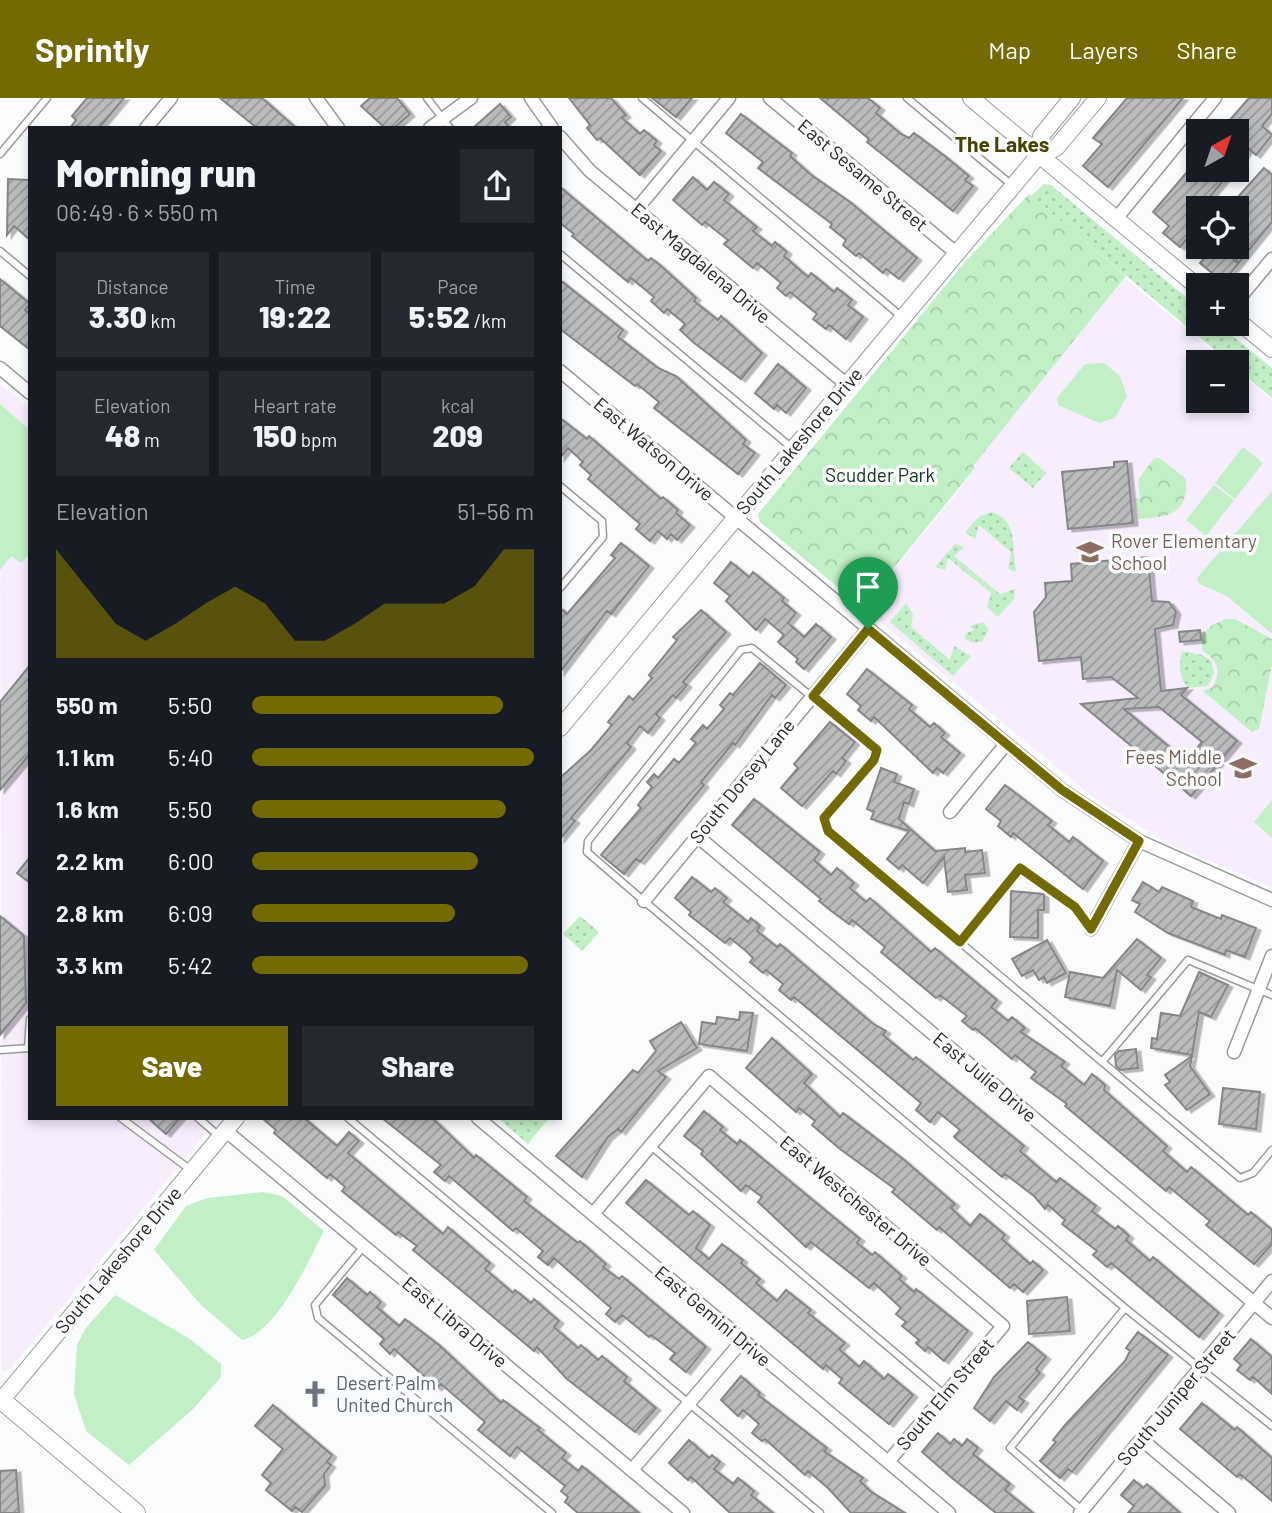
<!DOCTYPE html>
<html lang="en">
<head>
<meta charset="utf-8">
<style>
	:root { --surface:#171b24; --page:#242831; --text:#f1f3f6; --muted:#9ea1a6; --accent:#736a03 }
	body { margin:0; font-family:Barlow,sans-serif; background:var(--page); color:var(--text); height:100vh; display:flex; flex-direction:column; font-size:26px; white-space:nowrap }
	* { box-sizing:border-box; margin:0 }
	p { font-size:23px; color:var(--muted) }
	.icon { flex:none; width:38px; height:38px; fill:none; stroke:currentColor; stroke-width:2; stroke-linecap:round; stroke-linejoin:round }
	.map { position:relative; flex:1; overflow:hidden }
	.panel { position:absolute; left:28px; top:28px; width:534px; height:994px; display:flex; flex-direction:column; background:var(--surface); border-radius:0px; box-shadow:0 4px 10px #0003 }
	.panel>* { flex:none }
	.needle { width:46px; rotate:40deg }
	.controls { position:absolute; left:1186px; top:21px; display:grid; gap:14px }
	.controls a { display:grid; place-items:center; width:63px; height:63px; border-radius:0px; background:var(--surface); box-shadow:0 4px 10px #0003; font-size:35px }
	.pin { position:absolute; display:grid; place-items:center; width:60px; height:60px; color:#fff; margin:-72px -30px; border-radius:50% 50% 50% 0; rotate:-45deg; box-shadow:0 0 7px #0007 }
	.pin .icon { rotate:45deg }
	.round { display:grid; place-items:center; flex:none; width:74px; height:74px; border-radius:0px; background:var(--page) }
	.overview { display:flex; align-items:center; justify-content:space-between; height:119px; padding:0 28px }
	h1 { font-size:38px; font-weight:800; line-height:52px }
	.metrics { display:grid; grid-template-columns:repeat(3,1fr); gap:10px; height:119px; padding:7px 28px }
	.metrics div { display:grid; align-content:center; border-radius:0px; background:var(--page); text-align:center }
	.metrics b { font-size:30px; font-weight:800 }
	.metrics small { font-size:19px; font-weight:400 }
	.metrics p { font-size:19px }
	.chart { height:196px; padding:14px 28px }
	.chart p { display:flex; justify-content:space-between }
	.chart svg { width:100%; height:126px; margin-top:7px; fill:var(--accent); opacity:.7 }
	.button { display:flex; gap:14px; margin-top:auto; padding:14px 28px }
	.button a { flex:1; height:80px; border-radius:0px; background:var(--accent); color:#fff; font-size:28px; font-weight:800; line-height:80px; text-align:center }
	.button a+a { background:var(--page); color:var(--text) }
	ul { padding:0 28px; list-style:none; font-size:23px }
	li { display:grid; grid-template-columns:112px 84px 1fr; align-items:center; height:52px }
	li i { height:18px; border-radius:9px; background:var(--accent) }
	header { display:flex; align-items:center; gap:42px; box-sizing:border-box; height:98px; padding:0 35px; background:var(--accent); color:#fff }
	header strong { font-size:33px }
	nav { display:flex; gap:38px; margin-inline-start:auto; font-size:24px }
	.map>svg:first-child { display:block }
	.education { fill:#f7edfd }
	.grass { fill:url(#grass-dots) }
	.park { fill:url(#park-crowns) }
	.pitch { fill:#c1efc6 }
	.building { fill:url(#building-hatch); stroke:#868688; stroke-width:2; fill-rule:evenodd; filter:url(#shadow) }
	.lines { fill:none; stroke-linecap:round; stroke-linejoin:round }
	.service-casing { stroke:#999a9c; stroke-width:9 }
	.minor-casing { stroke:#999a9c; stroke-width:15 }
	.tertiary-casing { stroke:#999a9c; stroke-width:18 }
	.secondary-casing { stroke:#999a9c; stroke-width:20 }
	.service { stroke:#fff; stroke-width:6 }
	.minor { stroke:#fff; stroke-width:12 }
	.tertiary { stroke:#fff; stroke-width:16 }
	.secondary { stroke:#fff; stroke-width:18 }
	.route-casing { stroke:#fff; stroke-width:14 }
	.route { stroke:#736a03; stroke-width:9 }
	.labels { text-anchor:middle; stroke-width:7; stroke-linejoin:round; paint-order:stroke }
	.street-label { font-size:19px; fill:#252626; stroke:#fafbfd }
	.park-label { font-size:19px; fill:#0d3516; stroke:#fafbfd }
	.education-label { font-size:19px; fill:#785e54; stroke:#fafbfd; text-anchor:start }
	.worship-label { font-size:19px; fill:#5b616d; stroke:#fafbfd; text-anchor:start }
	.neighbourhood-label { font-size:21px; font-weight:bold; fill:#484200; stroke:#fafbfd }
</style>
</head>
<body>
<header>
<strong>Sprintly</strong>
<nav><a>Map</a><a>Layers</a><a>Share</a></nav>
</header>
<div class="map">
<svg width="1272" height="1415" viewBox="0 0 1272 1415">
	<defs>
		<pattern id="grass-dots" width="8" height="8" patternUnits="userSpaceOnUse" patternTransform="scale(1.75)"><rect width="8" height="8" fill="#c1efc6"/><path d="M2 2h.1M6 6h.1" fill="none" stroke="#a6cdaa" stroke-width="1.8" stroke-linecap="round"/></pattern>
		<pattern id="park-crowns" width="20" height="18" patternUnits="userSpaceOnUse" patternTransform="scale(1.75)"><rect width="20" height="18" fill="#c1efc6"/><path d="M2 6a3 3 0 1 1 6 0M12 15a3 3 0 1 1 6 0" fill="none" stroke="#a6cdaa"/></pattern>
		<pattern id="building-hatch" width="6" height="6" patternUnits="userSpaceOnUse" patternTransform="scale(1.75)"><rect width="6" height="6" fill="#babbbc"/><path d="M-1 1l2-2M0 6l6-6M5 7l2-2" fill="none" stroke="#979899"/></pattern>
		<filter id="shadow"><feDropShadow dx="4.5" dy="2.5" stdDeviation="0" flood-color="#0004"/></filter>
	</defs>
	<rect width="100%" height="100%" fill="#fafbfd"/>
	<path class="education" d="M1125 180 1226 264H1199V303H1237V273L1272 302V789L1169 746 1093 699 862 509 954 399 975 371 973 368Z
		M0 286 30 311V1020H218L11 1270 2 1274Z"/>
	<path class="grass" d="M1044 86 1051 87 1199 210V226H1218L1272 270V300L1237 271V264H1229L1031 98Z
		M1023 354 1046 375 1033 390 1009 370Z
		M992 414C1019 423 1011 450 1016 472L1014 474 1008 470 1011 454 979 427 975 441 965 434 980 418Z
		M955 446 964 449 954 458 1000 496 1015 491 1014 501 998 519 987 509 991 495 948 460 945 472 935 469Z
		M906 505 913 516 911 529 950 562 954 548 971 558 953 578 890 524Z
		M983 524 989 532 982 543 973 545 965 541 966 535 974 532 970 528Z
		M1183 553 1202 557 1211 563 1214 575 1208 588 1188 590C1179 582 1178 562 1183 553Z
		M580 818 599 834 582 853 563 836Z
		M498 1020H549L528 1046Z"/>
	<path class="park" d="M1029 96 1126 178 973 368 975 370 862 509 760 424 758 416 964 165Z
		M1154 360H1160L1186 381C1188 417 1168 419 1138 421L1135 401 1140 400 1138 382Z
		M1225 521H1235L1272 541V566L1259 631 1252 634 1203 593 1213 589C1221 573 1218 562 1203 553L1201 538 1211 528Z"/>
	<path class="pitch" d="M1104 265 1120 278 1127 298 1115 320 1099 325 1058 307 1057 300 1085 266Z
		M0 306 30 332V455L21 465 11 458 0 472Z
		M1243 349 1263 365 1235 401 1215 385Z
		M1214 387 1234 402 1206 438 1186 422Z
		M1272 393V534L1271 535 1227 498 1199 486 1197 480Z
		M1272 702V740L1254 724Z
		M263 1094 282 1098 324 1133C307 1165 279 1232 242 1242L201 1207 154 1152 186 1108 207 1100Z
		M115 1197 190 1241 221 1266V1279L193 1311 129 1367 86 1333 74 1296 77 1247 85 1231Z"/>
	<path class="building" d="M87 0H124L99 30H70L76 22 72 18Z
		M220 0H262L296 30H257Z
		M370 0H397L410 16 394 30H385L361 8Z
		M569 0H611L626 17 622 20 640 36 644 32 657 43 654 47 661 53 640 77 600 40 597 42 587 30 590 27Z
		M652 0H692L676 19Z
		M820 0H868L880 10 876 15 901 36 909 40 914 35 946 59 969 78 965 82 973 88 953 113 867 44 869 41Z
		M1127 0H1183L1108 89 1083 68 1102 46 1093 40Z
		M1249 0H1272V16L1262 28 1272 37 1256 57 1249 51 1237 66V30L1229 23Z
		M500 6 511 19 505 24 510 30H473Z
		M741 16 792 55 790 58 810 76 850 104 917 160 899 181 886 171 883 175 859 155 856 158 843 147 846 142 830 129 832 126 758 70 763 64 726 35Z
		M1199 60V72H1232L1208 101 1219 110H1199V117L1191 126 1196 130 1180 149 1163 135 1169 128 1153 114Z
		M1264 70 1272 77V124L1223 184 1200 165 1213 149H1219L1237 164V110H1228Z
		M693 79 707 92 714 84 729 96 724 102 757 129 753 133 772 148 775 144 787 154 784 158 808 179 811 175 834 194 837 190 852 202 848 207 863 219 846 241 829 227 826 231 813 221 817 216 790 194 786 198 777 190 781 185 757 165 753 170 724 146 728 142 705 124 702 127 673 102Z
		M8 81 30 82V142L14 128 7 137Z
		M560 89 648 163 651 160 661 168 696 200 694 203 718 222 721 218 762 255 741 281 693 244 680 232 685 226 667 211 664 215 651 203 654 199 631 180 628 184 572 138 574 136 560 125Z
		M0 181 30 206 25 212 30 216V252L0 228Z
		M560 182 623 232 618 239 658 270 676 278 746 342 743 346 755 355 738 376 654 310 659 304 637 286 635 288 560 231Z
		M778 266 806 290 786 315 777 307 774 311 755 295Z
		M560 320 587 341 589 338 661 401 663 399 678 412 676 415 690 427 677 442 671 436 667 441 658 433 650 443 636 431 640 426 588 381 591 377 580 367 583 364 568 350 560 360Z
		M1127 363 1133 425 1068 431 1062 374 1114 369V364Z
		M621 445 649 468 611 516 607 513 560 574V510L567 516 615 460 611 457Z
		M1148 459 1152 503 1169 504 1176 514 1173 527 1155 531 1161 593 1187 590 1181 597 1237 643 1191 698 1081 606 1138 600 1111 579 1083 581 1081 559 1039 563 1034 514 1046 499 1045 485 1072 483 1071 466ZM1159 609 1202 644 1186 663 1124 611Z
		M731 464 749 479 753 474 784 500 782 503 796 515 788 525 804 539 816 526 831 539 804 571 796 564 798 561 778 544 784 537 765 521 756 532 726 503 730 498 714 485Z
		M701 512 726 534 683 584 687 587 676 600 673 597 656 616 660 620 648 635 640 628 627 645 631 649 571 720 575 723 560 741V680L591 652 612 627 608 624 629 598 633 602 652 580 649 577 677 542 673 539Z
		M1200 532 1201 542 1180 544 1179 534Z
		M760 565 786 587 775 600 772 597 735 647 733 645 701 684 704 687 640 764 636 761 624 776 601 757 641 710 638 707 652 689 647 684 654 676 658 680 674 661 679 665 696 645 691 641 703 627 707 631 724 611 720 607 730 595 733 597Z
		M30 567V656L0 692V604Z
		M867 571 912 607 909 611 930 629 934 625 945 635 941 639 960 655 943 675 937 670 933 675 874 619 871 623 858 612 861 608 847 596Z
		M830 624 855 644 842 660 846 663 836 676 833 673 802 708 781 690 798 670 794 666Z
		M881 670 897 676 894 684 914 691 909 706 904 704 899 721 935 753 965 750V754L982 752 985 775 965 777 967 792 948 794 944 759 923 785 902 767 899 771 887 761 909 733 871 721 874 714 867 711Z
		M1005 687 1052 723 1048 727 1069 744 1073 739 1103 763 1083 791 1013 735 1011 739 998 728 1001 723 986 711Z
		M754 701 820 754 814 762 831 777 837 770 854 785 850 790 866 804 870 800 931 854 935 850 997 902 991 909 1008 923 1012 919 1025 930 1021 934 1065 964 1061 968 1084 987 1092 976 1105 987 1104 992 1167 1048 1163 1053 1187 1074 1191 1069 1248 1117 1251 1114 1272 1132V1146L1254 1166 1206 1127 1210 1123 1169 1089 1166 1093 1065 1008 1067 1006 1031 980 1036 974 1015 957 1012 961 975 930 973 932 962 923 967 918 940 897 936 900 881 854 885 849 852 822 849 826 830 812 819 803 821 801 732 727Z
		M30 759V785L17 775Z
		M692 779 711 794 715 790 727 800 723 804 748 824 751 820 760 828 757 833 777 849 780 846 872 925 886 933 883 937 913 962 916 959 1024 1048 1020 1053 1037 1068 1056 1084 1060 1080 1096 1108 1092 1113 1115 1131 1118 1128 1129 1138 1126 1142 1150 1163 1153 1159 1219 1215 1199 1239 1111 1165 1107 1169 1093 1157 1097 1153 1062 1126 1065 1122 1048 1107 1045 1111 1034 1098 1005 1076 1002 1079 954 1039 960 1032 938 1014 930 1024 916 1012 921 1005 794 899 791 902 779 892 783 886 766 872 763 875 750 864 753 860 746 853 730 840 725 845 689 817 691 814 675 800Z
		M1143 784 1159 794 1162 789 1193 803 1191 809 1221 821 1222 817 1256 830 1245 859 1226 852 1225 857 1168 835 1135 814 1140 806 1132 802Z
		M1011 793 1044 796V812H1038V840L1010 839Z
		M0 818 24 838 26 905 0 937Z
		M1137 841 1161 860 1147 877 1151 879 1141 892 1117 872 1110 908 1065 899 1070 874 1103 880Z
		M1047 842 1066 875 1047 885 1044 879 1039 882 1033 872 1022 878 1012 861Z
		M1199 874 1228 887 1211 919 1199 914 1192 957 1151 950 1152 940 1157 941 1161 915 1180 918Z
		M740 914 753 915 747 953 699 946 702 924 716 926 717 919 739 922Z
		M681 924 697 950 658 973 666 979 621 1034 618 1031 608 1039 582 1079 556 1058 633 972 638 975 656 953 650 943Z
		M772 940 812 976 804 985 840 1019 843 1015 903 1061 955 1106 951 1110 970 1128 980 1116 1005 1137 1002 1141 1030 1166 1033 1163 1043 1172 1023 1194 1014 1186 1010 1190 939 1129 937 1132 892 1094 895 1091 840 1051 812 1027 815 1023 799 1010 796 1014 746 970Z
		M1136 951 1138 970 1120 972 1116 968 1115 957 1119 953Z
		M1192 958 1190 968 1210 996 1187 1012 1165 987 1170 984 1165 977Z
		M1223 990 1260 994 1256 1031 1219 1026Z
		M704 1013 723 1029 720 1032 737 1046 740 1042 860 1141 857 1145 872 1157 875 1154 902 1178 899 1181 914 1194 916 1191 968 1233 944 1263 928 1249 925 1253 916 1245 919 1242 902 1228 906 1224 896 1216 901 1210 874 1185 869 1190 811 1144 806 1149 758 1104 762 1099 746 1087 741 1093 701 1056 703 1053 684 1038Z
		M148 1020H180L166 1036Z
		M262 1020H304L337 1048 349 1034 359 1043 348 1055 443 1136 448 1129 490 1165 485 1171 513 1195 515 1192 531 1205 534 1201 559 1223 554 1229 578 1250 581 1247 598 1262 602 1258 627 1279 624 1283 656 1310 635 1334 567 1281 537 1249 534 1253 413 1152 417 1148 398 1134 396 1137 342 1093 345 1089 330 1076 327 1080 274 1035 276 1032Z
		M382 1020H432L474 1060 476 1057 527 1099 524 1103 578 1145 580 1143 606 1166 603 1169 619 1181 622 1178 706 1249 686 1274 670 1261 675 1255 651 1237 649 1239 622 1217 615 1224 606 1216 611 1210 554 1160 548 1167 538 1159 543 1153 516 1130 513 1133 449 1078 445 1083 434 1074 441 1067Z
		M646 1082 689 1117 693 1113 710 1127 696 1150 709 1161 722 1146 743 1162 741 1165 760 1181 756 1185 777 1203 786 1192 811 1212 808 1215 845 1245 839 1251 859 1269 864 1263 884 1281 888 1276 913 1297 889 1326 839 1285 842 1281 826 1267 823 1271 626 1105Z
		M347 1180 367 1197 370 1194 381 1204 377 1209 399 1228 405 1221 439 1247 501 1305 503 1302 540 1330 538 1332 566 1355 562 1360 578 1373 582 1368 639 1415H578L565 1404 568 1399 561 1393 565 1388 517 1349 510 1358 478 1332 485 1324 441 1286 437 1290 394 1251 390 1256 380 1246 384 1241 333 1197Z
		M1067 1199 1070 1233 1029 1236 1027 1203Z
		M1138 1234 1168 1257 1072 1374 1068 1371 1060 1380 1040 1363 1056 1344 1053 1342 1065 1327 1125 1263 1130 1253 1126 1250Z
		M1251 1241 1272 1259V1296L1253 1279 1250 1282 1237 1272 1241 1267 1234 1261Z
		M1028 1244 1046 1259 1036 1271 1040 1275 1019 1299 1024 1303 1017 1312 1006 1303 990 1323 974 1310 994 1279Z
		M741 1278 760 1295 758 1297 827 1350 824 1353 863 1380 860 1383 870 1393 905 1415H851L828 1390 808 1373 805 1377 765 1341 762 1343 752 1335 759 1326 743 1312 738 1318 721 1302Z
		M1202 1305 1235 1332 1237 1329 1272 1360V1403L1240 1376 1237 1379 1180 1331Z
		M273 1307 332 1357 327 1364 331 1367 324 1376 325 1388 302 1414 295 1409 292 1413 266 1392 271 1385 262 1377 283 1351 255 1328Z
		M938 1335 950 1346 954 1341 962 1348 967 1341 978 1350 973 1356 1010 1386 1005 1392 1033 1415H996L952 1380 922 1354Z
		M689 1342 709 1360 712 1357 720 1364 714 1371 733 1386 738 1380 754 1393 751 1397 773 1415H730L691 1379 688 1382 669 1365Z
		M16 1372 19 1415H0V1373Z
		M1134 1382 1143 1390 1147 1386 1180 1415H1128L1134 1408 1121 1397Z"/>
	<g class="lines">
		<defs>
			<path id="service" d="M427 0 450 30
				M642 0 902 219
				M907 0 1013 88
				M0 56 47 0
				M0 153 30 178
				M560 156 792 350
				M560 388 602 423 603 439 560 490
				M960 844 1020 770 1075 809 1091 831
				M28 949 30 921
				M0 952 30 950
				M1102 964 1188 862 1272 897
				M121 1020 192 1073
				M198 1020 219 1038
				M348 1020 820 1415
				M651 1048 945 1297
				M1272 1052 1253 1075 1240 1080 828 733 824 720 874 662 877 652 752 550 741 552 588 743 587 754 644 803 1125 1210 1272 1328
				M364 1148 315 1207 318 1220 552 1415
				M1083 1413 1010 1350 1125 1210"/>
			<path id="minor" d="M316 0 338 30
				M531 0 552 30
				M770 0 955 154
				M146 30 171 0
				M430 30 471 0
				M560 39 590 73 846 286
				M636 112 729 0
				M1115 122 1215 0
				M1237 203 1272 161
				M0 270 30 295
				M560 273 1062 692 1139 743 1272 802
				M950 714 1006 646
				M697 738 1272 1220
				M644 803 868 531
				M1091 831 1139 743
				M1234 954 1272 858
				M478 1020 949 1415
				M226 1033 683 1415
				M593 1116 709 978 1003 1228 888 1364
				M1141 1341 1229 1415
				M632 1372 742 1243
				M1080 1415 1272 1183"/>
			<path id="tertiary" d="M971 0 1199 190
				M1039 57 1041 38 1072 0
				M1237 222 1272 251
				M560 630 1039 57 1056 50 1098 0
				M0 1304 236 1020"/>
			<path id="secondary" d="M0 1301 136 1415"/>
		</defs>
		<use href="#service" class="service-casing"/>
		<use href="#minor" class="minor-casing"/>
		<use href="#tertiary" class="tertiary-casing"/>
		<use href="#secondary" class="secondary-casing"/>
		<use href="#service" class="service"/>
		<use href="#minor" class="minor"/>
		<use href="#tertiary" class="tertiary"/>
		<use href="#secondary" class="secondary"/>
	</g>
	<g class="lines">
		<defs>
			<path id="route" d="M868 531 1062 692 1139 743 1091 831 1075 809 1020 770 960 844 828 733 824 720 874 662 877 652 813 598Z"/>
		</defs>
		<use href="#route" class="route-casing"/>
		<use href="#route" class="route"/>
	</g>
	<defs>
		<symbol id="school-bare" viewBox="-9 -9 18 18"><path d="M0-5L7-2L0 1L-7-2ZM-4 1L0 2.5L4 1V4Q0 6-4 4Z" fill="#8d6e63" stroke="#fafbfd" stroke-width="2.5" paint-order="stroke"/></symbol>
		<symbol id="church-bare" viewBox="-9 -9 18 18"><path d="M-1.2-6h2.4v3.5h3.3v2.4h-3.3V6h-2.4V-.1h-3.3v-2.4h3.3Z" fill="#6b7280" stroke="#fafbfd" stroke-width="2.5" paint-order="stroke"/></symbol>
	</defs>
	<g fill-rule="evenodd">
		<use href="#school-bare" x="1071" y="435" width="38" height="38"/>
		<use href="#school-bare" x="1224" y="651" width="38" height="38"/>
		<use href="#church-bare" x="296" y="1277" width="38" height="38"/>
	</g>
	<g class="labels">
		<g class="street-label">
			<text transform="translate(863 77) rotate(40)" y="7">East Sesame Street</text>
			<text transform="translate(701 165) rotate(40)" y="7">East Magdalena Drive</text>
			<text transform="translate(799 343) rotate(-50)" y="7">South Lakeshore Drive</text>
			<text transform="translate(654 351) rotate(40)" y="7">East Watson Drive</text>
			<text transform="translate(742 683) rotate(-51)" y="7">South Dorsey Lane</text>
			<text transform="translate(985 979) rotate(40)" y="7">East Julie Drive</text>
			<text transform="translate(856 1103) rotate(40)" y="7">East Westchester Drive</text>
			<text transform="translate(118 1162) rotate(-50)" y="7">South Lakeshore Drive</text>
			<text transform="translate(713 1218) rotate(40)" y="7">East Gemini Drive</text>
			<text transform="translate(455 1224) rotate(40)" y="7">East Libra Drive</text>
			<text transform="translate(945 1296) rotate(-50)" y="7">South Elm Street</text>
			<text transform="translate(1176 1299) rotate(-50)" y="7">South Juniper Street</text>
		</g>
		<g class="park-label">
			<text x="880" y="384">Scudder Park</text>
		</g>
		<g class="education-label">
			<text x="1111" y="450">Rover Elementary<tspan x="1111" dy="22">School</tspan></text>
			<text x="1222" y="666" text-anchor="end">Fees Middle<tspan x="1222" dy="22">School</tspan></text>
		</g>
		<g class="worship-label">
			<text x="336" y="1292">Desert Palm<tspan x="336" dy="22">United Church</tspan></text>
		</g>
		<g class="neighbourhood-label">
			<text x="1002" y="54">The Lakes</text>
		</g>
	</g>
</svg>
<div class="controls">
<a><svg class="needle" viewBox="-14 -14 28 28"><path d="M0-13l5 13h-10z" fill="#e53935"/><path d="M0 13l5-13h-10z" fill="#9ea1a6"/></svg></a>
<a><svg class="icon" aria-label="locate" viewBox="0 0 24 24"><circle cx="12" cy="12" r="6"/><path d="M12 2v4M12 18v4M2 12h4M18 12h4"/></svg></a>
<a>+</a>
<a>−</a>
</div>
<div class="pin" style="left:868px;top:531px;background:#1e9e55"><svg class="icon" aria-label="arrive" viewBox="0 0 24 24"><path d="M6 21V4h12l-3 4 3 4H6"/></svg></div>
<section class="panel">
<div class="overview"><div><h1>Morning run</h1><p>06:49 · 6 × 550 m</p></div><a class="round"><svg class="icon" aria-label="share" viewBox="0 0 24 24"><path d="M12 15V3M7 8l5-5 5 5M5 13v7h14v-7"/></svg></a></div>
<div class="metrics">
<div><p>Distance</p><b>3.30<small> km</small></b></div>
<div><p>Time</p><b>19:22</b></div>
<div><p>Pace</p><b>5:52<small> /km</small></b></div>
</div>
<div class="metrics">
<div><p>Elevation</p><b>48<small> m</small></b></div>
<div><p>Heart rate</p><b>150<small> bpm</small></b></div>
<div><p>kcal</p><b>209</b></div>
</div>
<div class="chart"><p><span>Elevation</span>51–56 m</p>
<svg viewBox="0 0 160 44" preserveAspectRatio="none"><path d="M0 44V6L10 19L20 32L30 38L40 32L50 25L60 19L70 25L80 38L90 38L100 32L110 25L120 25L130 25L140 19L150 6L160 6V44z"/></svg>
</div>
<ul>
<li><b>550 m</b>5:50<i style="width:89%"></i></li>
<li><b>1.1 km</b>5:40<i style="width:100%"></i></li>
<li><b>1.6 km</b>5:50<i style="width:90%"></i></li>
<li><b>2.2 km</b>6:00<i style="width:80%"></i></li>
<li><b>2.8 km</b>6:09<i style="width:72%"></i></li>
<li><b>3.3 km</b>5:42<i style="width:98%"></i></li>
</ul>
<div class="button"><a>Save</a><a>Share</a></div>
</section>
</div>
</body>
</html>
